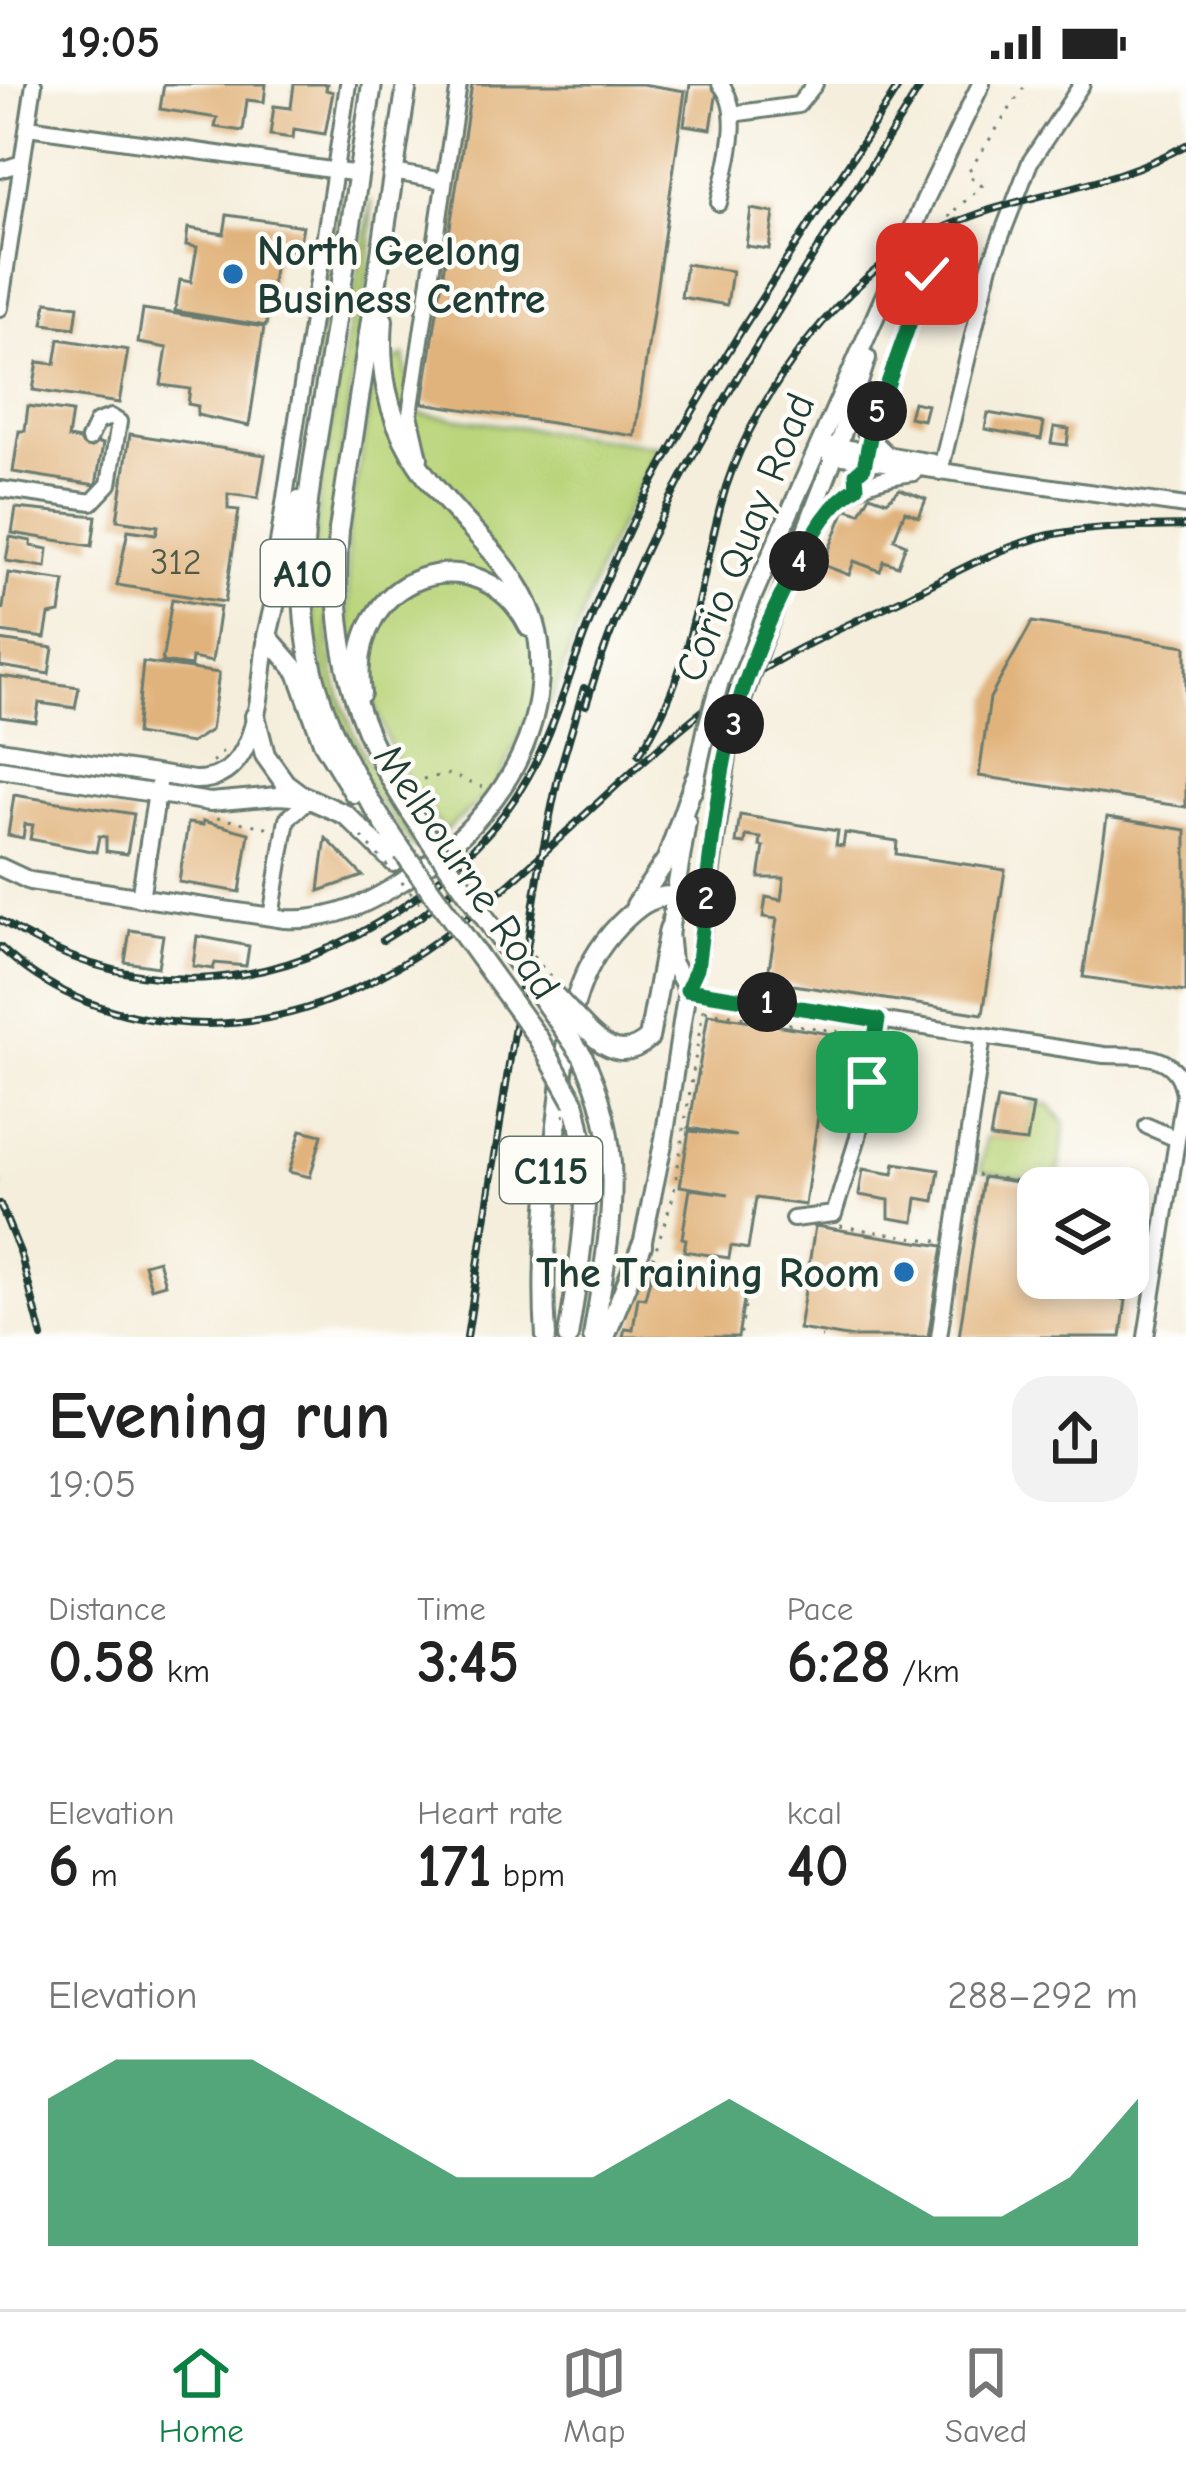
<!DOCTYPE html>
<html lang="en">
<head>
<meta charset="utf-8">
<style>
	:root { --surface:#fff; --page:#f2f2f2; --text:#222; --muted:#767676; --line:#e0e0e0; --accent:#0b8043 }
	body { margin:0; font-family:"Comic Neue",sans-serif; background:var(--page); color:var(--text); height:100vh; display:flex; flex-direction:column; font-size:45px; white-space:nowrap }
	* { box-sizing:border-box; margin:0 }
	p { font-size:39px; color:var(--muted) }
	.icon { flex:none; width:66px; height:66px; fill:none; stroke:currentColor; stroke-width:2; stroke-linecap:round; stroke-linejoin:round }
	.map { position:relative; height:1253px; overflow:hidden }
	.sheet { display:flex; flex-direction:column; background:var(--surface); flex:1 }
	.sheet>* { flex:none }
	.buttons { position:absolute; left:1017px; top:1083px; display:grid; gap:24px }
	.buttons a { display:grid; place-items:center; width:132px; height:132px; border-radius:24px; background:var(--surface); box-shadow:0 6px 18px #0003; font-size:60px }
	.pin { position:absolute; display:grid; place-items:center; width:102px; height:102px; color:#fff; margin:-51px; border-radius:24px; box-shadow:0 6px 18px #0006 }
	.km { position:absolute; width:60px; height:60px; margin:-30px; border-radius:50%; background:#222; color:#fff; font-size:33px; line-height:60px; text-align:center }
	.round { display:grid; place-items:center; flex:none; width:126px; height:126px; border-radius:36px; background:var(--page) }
	.head { display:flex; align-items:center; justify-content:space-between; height:204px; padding:0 48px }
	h1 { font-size:66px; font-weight:700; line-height:90px }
	.stats { display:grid; grid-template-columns:repeat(3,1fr); gap:18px; height:204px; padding:12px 48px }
	.stats div { display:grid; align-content:center }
	.stats b { font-size:60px; font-weight:700 }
	.stats small { font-size:33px; font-weight:400 }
	.stats p { font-size:33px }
	.chart { height:336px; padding:24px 48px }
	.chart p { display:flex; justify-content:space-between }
	.chart svg { width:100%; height:216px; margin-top:12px; fill:var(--accent); opacity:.7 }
	.status { display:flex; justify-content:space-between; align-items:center; height:84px; padding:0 60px; background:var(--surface); direction:ltr }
	.status svg { height:33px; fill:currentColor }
	.tab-bar { display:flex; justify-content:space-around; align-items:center; height:168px; border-top:3px solid var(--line); background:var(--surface); font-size:33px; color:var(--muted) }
	.tab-bar a { display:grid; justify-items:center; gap:6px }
	.tab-bar .selected { color:var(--accent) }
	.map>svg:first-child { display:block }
	.green { fill:#b9d479; stroke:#6c8856; stroke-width:3 }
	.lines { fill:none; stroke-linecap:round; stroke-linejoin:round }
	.stream { stroke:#60c6dd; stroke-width:3 }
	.building { fill:#e1b37c }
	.minor-casing { stroke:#6a7b6f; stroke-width:20 }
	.major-casing { stroke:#6a7b6f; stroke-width:22 }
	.highway-casing { stroke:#6a7b6f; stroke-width:24 }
	.path { stroke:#6a7b6f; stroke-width:3; stroke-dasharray:3 9; stroke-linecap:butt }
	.minor { stroke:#fff; stroke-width:14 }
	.major { stroke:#fff; stroke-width:16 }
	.highway { stroke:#fff; stroke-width:18 }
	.rail-casing { stroke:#1f3d34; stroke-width:8 }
	.rail { stroke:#fdfcf7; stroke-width:3; stroke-dasharray:9; stroke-linecap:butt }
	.major-bridge-casing { stroke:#6a7b6f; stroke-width:22; stroke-linecap:butt }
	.highway-bridge-casing { stroke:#6a7b6f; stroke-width:24; stroke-linecap:butt }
	.path-bridge { stroke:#6a7b6f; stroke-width:3; stroke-dasharray:3 9; stroke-linecap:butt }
	.major-bridge { stroke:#fff; stroke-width:16 }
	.highway-bridge { stroke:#fff; stroke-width:18 }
	.route-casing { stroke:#fff; stroke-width:24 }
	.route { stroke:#0b8043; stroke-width:15 }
	.poi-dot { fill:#1f6fb2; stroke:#fdfcf7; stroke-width:4.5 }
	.labels { text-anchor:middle; stroke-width:9; stroke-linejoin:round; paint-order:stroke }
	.number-label { font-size:36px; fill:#505a46 }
	.shield { fill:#fdfcf7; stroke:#62766e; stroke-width:3 }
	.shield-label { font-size:39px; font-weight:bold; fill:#1f3d34 }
	.poi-label { font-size:42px; font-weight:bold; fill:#1f3d34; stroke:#fdfcf7; text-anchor:start }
	.street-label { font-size:42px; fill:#1f3d34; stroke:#fdfcf7 }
</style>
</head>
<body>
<div class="status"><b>19:05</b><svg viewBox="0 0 49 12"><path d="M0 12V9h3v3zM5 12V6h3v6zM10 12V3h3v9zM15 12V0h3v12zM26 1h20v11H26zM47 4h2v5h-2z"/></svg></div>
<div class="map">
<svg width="1186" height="1253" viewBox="0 0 1186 1253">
	<rect width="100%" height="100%" fill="#fdfcf7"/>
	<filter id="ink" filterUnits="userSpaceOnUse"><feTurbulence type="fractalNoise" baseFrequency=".00833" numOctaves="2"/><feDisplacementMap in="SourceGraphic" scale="24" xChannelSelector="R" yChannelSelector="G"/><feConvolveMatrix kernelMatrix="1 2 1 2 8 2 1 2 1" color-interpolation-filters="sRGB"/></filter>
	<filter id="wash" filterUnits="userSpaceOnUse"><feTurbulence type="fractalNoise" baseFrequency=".004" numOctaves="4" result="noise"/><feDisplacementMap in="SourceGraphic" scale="48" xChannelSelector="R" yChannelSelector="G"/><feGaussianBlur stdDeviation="2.7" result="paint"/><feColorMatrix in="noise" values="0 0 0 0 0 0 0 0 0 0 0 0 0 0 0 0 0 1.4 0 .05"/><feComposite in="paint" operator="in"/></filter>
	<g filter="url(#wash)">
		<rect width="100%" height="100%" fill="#f5eedc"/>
		<path class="green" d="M339 110 344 111 313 306 305 305Z
			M371 116V168C361 237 350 307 340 377 330 453 317 529 338 605 354 662 385 710 417 760L414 764 373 710 350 664 329 612 314 533 312 498 319 413Z
			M404 272 414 329 658 362 602 476 551 619 530 629 495 704 444 748 394 674 349 548 347 452 375 288Z
			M1033 1018 1050 1021 1065 1040 1057 1100 984 1088 981 1084 986 1053 1027 1057Z"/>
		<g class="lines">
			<path class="stream" d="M0 1099 2 1102"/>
		</g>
		<g id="blocks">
			<path class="building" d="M164 0H266L264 18 247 16 243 47 215 43 217 34 160 25Z
				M294 0H327L326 6 333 8 325 50 294 45 293 54 270 51 274 22 291 24Z
				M472 0H642L685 7 635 352 423 319Z
				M690 0H718L711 45 684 41Z
				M751 125 774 129 769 165 746 162Z
				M227 131 303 142 298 167 277 163 266 242 175 227 180 196 191 198 197 163 186 161 188 144 224 150Z
				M686 180 732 187 727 221 681 213Z
				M47 218 78 222 75 244 43 240Z
				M143 225 264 243 249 342 197 331 198 322 188 320 190 305 161 301 167 264 138 259Z
				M59 255 128 266 119 319 33 306 38 278 55 280Z
				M913 318 927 321 923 336 909 333Z
				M28 322 72 328 68 354 103 360 96 401 13 388 19 347H25Z
				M988 329 1044 339 1041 355 985 345Z
				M1054 343 1069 345 1067 361 1051 359Z
				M130 350 265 371 258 414 228 410V425L239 426 225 518 117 501 128 446 156 450 158 442 117 436Z
				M900 405 926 415 919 433 905 427 894 455 906 460 898 482 884 477 880 487 854 477 849 491 823 481 844 428 847 425 860 429 870 411 887 417Z
				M16 424 96 432 92 462 12 449Z
				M10 453 31 457V462L48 465 46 483 6 477Z
				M8 489 65 497 60 529 49 531 45 554 0 548V523L3 524Z
				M172 515 220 523 212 578 192 574 191 582 162 578Z
				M1032 538 1186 562V723L979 692 990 614Z
				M0 556 53 564 49 590 0 582Z
				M143 578 219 589 211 646 191 659 136 650Z
				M0 592 79 603 75 624 39 619 36 638 0 633Z
				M14 711 134 730 127 770 106 767V753L99 752 96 768 30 755 33 741 25 740 23 754 8 751Z
				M740 731 838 747 836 761 843 762 845 749 897 757 896 770 1005 786 983 930 767 897 777 835 763 833 766 813 781 816 784 794H759L764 763 760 762 761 754 746 752 745 760 736 759Z
				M1107 733 1186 746V908L1083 893Z
				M203 737 249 749 240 808 179 798 188 739 203 741Z
				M326 754 363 792 319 807 322 782Z
				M130 846 163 851 158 883 125 878Z
				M197 852 249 862 246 882 215 879 213 885 193 882Z
				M708 930 830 950 805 1121 756 1114 748 1165 731 1162 729 1174 684 1167 686 1155 682 1154 690 1105 729 1110 680 1102 689 1047 736 1052 689 1044Z
				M997 1015 1033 1022 1027 1058 990 1054Z
				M301 1046 322 1051 310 1093 289 1088Z
				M895 1079 939 1086 934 1117 917 1114 914 1138 889 1134V1116L859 1111 863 1085 893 1090Z
				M983 1093 1038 1101V1194H1072L1070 1208 1126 1216 1121 1253H959Z
				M815 1142 943 1162 928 1253H847L799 1245Z
				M158 1176 165 1200 151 1204 144 1180Z
				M653 1183 747 1198 738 1253H623L625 1244 633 1245 638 1213 645 1214Z"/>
		</g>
	</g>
	<g filter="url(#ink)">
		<use href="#blocks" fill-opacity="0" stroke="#6a7b6f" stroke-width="3"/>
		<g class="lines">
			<defs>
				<path id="minor" d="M732 30 798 21 815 0
					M28 43 359 90
					M0 86 22 79
					M393 88 444 97
					M719 119C725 86 746 28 720 0
					M0 224 34 0
					M856 314 865 348 887 370
					M831 361 933 378
					M829 371 1186 422
					M420 374 410 330 459 0
					M940 388 990 181 1030 78 1082 0
					M0 405 92 418 109 400 119 338 111 333 97 338 89 355
					M804 469C832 415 853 396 914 389
					M271 505 348 0
					M271 833 287 735 310 715
					M687 906 1104 971C1138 972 1180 966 1184 1012L1146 1253
					M1147 1042 1177 1055
					M793 1135 834 1130 858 1053 878 936
					M939 1253 983 952"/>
				<path id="major" d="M925 116 981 0
					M760 564 837 366 867 274
					M720 597 753 512 890 199
					M0 666 194 696C262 698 259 600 267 552
					M0 685 210 718 278 712 307 714
					M693 707 706 647
					M0 783 30 797 285 835C335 838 374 817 414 790 484 742 541 671 540 582
					M140 814 158 703
					M687 906 672 878 669 848 687 738
					M642 1161 664 1055 687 906 697 883 730 652"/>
				<path id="highway" d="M372 0C358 94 344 187 329 281 313 385 287 496 316 599 333 661 368 717 404 769
					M407 0 339 446C329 569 357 654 428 753
					M383 236C379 285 387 328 412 371 454 443 544 489 540 582
					M299 417 267 552 298 588 323 658 354 709
					M361 609C344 489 481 446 529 543
					M255 632 265 671 285 699 301 711 346 731 394 778
					M636 821 667 775 695 695
					M587 946C607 966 626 975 649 954L669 845
					M582 971C630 1068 609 1151 593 1253
					M546 1253C541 1180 548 1113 557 1040 567 967 564 898 619 841 635 825 650 811 674 812
					M568 1253C580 1175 597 1096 574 1018
					M605 1253 642 1161"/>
			</defs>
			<use href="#minor" class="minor-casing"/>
			<use href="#major" class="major-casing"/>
			<use href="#highway" class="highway-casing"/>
			<path class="path" d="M875 333 927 191 959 150 954 148 958 143 953 133 948 132 982 102 967 90 1026 0
				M212 678 229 661
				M411 697 451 690 487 705
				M217 734 271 744
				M705 927 861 951
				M977 1091 1066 1104
				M840 1142 943 1158
				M708 1176 706 1190 749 1197 740 1253
				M649 1186 673 1113 704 920
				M821 1253H822"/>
			<use href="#minor" class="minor"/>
			<use href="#major" class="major"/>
			<use href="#highway" class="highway"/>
			<defs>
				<path id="rail" d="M586 621C653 397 801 197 922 0
					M639 670C690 594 698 507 721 420 745 327 829 210 912 160 997 109 1100 110 1186 61
					M0 836C142 928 293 907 423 808 462 778 496 746 522 703 551 656 565 603 584 552 603 501 625 451 651 402 724 264 816 133 900 0
					M383 856 420 833 460 800
					M0 863C48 908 106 931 171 938 413 964 563 721 739 600 789 566 846 542 900 516 949 492 997 463 1050 451 1095 442 1141 443 1186 442
					M0 1120 21 1171 42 1253
					M467 1253 540 780 559 689 584 604"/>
			</defs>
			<use href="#rail" class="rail-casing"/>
			<use href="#rail" class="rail"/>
			<defs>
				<path id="major-bridge" d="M890 199 925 116
					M706 647 720 597
					M730 652 760 564"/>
				<path id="highway-bridge" d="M428 753 582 971
					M404 769 538 954 574 1018
					M551 908 587 946"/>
			</defs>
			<use href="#major-bridge" class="major-bridge-casing"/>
			<use href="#highway-bridge" class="highway-bridge-casing"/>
			<path class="path-bridge" d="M362 753 421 820
				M525 863 550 892
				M564 1030 573 1075"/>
			<use href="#major-bridge" class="major-bridge"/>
			<use href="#highway-bridge" class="highway-bridge"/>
		</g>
	</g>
	<g class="lines" filter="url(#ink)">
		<defs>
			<path id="route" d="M867 998 878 936 687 906 697 884C707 814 711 742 725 673 738 608 765 540 796 483 812 453 827 421 857 403L856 390 864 383 872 344 927 190"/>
		</defs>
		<use href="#route" class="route-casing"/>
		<use href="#route" class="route"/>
	</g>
	<g class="poi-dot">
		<circle cx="233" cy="190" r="12"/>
		<circle cx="904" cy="1188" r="12"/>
	</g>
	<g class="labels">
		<g class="number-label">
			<text x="176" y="490">312</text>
		</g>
		<g class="shield">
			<rect x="261" y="456" width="84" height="66" rx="9"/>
			<rect x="500" y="1053" width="102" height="66" rx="9"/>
		</g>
		<g class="shield-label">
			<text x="303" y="503">A10</text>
			<text x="551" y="1100">C115</text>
		</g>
		<g class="poi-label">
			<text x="257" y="181">North Geelong<tspan x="257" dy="48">Business Centre</tspan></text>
			<text x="880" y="1203" text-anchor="end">The Training Room</text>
		</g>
		<g class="street-label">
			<text transform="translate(744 453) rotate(-68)" y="15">Corio Quay Road</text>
			<text transform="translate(468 787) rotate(56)" y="15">Melbourne Road</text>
		</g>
	</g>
</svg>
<div class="buttons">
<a><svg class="icon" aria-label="layers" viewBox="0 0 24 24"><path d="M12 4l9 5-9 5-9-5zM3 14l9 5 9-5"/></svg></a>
</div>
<div class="pin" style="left:867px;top:998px;background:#1e9e55"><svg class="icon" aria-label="arrive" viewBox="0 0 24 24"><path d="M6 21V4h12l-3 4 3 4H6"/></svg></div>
<div class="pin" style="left:927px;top:190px;background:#d93025"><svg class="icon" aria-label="check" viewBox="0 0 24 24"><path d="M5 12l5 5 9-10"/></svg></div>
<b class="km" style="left:767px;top:918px">1</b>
<b class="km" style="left:706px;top:814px">2</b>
<b class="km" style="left:734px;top:640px">3</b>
<b class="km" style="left:799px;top:477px">4</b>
<b class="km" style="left:877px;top:327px">5</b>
</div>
<section class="sheet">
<div class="head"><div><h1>Evening run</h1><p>19:05</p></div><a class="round"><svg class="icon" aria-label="share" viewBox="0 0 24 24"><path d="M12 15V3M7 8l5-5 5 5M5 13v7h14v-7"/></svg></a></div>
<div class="stats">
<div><p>Distance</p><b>0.58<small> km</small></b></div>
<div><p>Time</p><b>3:45</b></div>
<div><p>Pace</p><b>6:28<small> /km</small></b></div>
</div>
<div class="stats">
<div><p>Elevation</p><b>6<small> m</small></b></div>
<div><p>Heart rate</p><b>171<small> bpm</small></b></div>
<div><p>kcal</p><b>40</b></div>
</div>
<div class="chart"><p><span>Elevation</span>288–292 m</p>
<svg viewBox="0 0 160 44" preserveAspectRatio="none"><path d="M0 44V14L10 6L20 6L30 6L40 14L50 22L60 30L70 30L80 30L90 22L100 14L110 22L120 30L130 38L140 38L150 30L160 14V44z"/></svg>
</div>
</section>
<nav class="tab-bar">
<a class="selected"><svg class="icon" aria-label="home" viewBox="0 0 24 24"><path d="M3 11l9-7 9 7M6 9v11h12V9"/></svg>Home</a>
<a><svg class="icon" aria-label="map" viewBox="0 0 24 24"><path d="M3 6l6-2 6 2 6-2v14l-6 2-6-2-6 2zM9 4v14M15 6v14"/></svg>Map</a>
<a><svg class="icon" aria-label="saved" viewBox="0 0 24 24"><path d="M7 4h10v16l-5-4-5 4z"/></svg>Saved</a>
</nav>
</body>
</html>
